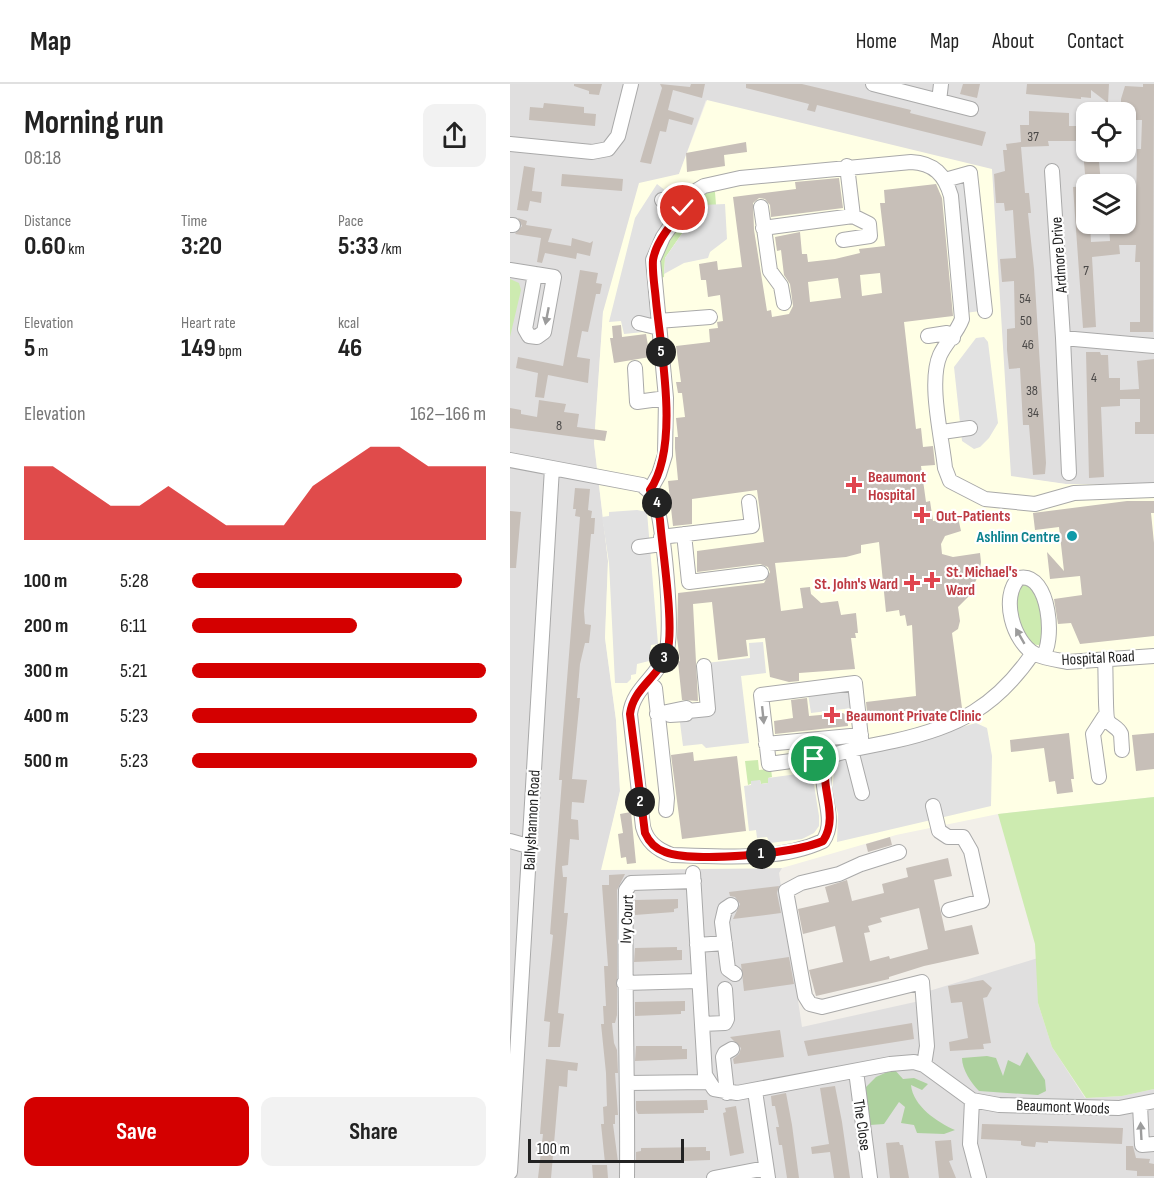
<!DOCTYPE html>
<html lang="en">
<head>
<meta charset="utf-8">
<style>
	:root { --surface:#fff; --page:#f2f2f2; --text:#222; --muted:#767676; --line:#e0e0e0; --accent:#d40000 }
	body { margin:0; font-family:"Sofia Sans Condensed",sans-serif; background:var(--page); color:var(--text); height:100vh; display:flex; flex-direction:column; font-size:22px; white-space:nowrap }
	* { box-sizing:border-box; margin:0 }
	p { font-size:20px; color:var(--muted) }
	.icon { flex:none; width:33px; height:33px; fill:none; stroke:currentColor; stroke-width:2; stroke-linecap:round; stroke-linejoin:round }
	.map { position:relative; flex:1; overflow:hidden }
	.sheet { display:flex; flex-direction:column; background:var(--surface); width:510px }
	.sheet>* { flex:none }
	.controls { position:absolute; left:566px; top:18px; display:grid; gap:12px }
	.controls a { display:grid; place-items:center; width:60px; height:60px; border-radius:12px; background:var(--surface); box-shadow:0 2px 4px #0004; font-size:30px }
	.scale { position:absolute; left:18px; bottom:15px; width:156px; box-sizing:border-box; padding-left:6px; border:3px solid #222; border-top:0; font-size:16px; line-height:21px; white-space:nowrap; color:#222; -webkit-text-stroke:4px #fff; paint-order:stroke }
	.pin { position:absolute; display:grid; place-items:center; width:51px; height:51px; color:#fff; margin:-26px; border:3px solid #fff; border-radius:50%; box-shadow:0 2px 6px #0007 }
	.km { position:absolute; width:30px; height:30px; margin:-15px; border-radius:50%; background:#222; color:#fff; font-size:16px; line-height:30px; text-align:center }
	.round { display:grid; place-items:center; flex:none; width:63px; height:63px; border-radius:12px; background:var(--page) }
	.overview { display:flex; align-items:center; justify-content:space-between; height:102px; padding:0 24px }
	h1 { font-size:33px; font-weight:700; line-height:45px }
	.figures { display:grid; grid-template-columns:repeat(3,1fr); gap:9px; height:102px; padding:6px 24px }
	.figures div { display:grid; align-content:center }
	.figures b { font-size:26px; font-weight:700 }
	.figures small { font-size:16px; font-weight:400 }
	.figures p { font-size:16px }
	.chart { height:168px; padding:12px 24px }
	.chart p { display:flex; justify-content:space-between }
	.chart svg { width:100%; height:108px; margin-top:6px; fill:var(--accent); opacity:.7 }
	.primary-button { display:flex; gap:12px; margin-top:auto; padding:12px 24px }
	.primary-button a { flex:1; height:69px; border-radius:12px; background:var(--accent); color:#fff; font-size:24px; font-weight:700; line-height:69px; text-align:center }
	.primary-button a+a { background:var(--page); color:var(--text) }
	ul { padding:0 24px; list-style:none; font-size:20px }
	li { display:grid; grid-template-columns:96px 72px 1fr; align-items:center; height:45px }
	li i { height:15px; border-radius:8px; background:var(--accent) }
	header { display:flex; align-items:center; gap:36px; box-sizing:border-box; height:84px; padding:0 30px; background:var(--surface); border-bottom:2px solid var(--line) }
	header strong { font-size:28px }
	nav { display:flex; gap:33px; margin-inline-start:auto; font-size:21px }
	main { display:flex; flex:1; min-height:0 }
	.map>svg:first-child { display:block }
	.residential { fill:#e0dfdf; fill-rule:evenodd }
	.education { fill:#ffffe5 }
	.grass { fill:#cdebb0 }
	.forest { fill:#add19e }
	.parking { fill:#e2e2e2 }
	.building { fill:#c7bfb8; fill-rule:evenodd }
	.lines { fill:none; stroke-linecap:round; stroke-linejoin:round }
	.minor-casing { stroke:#a9a9a9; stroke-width:16 }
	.minor { stroke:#fff; stroke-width:14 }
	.oneway { fill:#9c9c9c }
	.route-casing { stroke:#fff; stroke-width:12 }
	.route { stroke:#d40000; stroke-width:8 }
	.health-dot { fill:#e0444e; stroke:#fff; stroke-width:2 }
	.culture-dot { fill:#0f9aa8; stroke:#fff; stroke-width:2 }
	.labels { text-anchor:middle; stroke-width:4.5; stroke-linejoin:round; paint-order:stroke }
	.number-label { font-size:14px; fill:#4b4948 }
	.street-label { font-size:16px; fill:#222; stroke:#fff }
	.health-label { font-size:16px; font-weight:bold; fill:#be3a42; stroke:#fff; text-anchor:start }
	.culture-label { font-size:16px; font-weight:bold; fill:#0d838f; stroke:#fff; text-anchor:end }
</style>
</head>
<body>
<header>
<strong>Map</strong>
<nav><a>Home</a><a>Map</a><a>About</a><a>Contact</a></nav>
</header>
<main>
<section class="sheet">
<div class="overview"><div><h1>Morning run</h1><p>08:18</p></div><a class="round"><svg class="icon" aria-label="share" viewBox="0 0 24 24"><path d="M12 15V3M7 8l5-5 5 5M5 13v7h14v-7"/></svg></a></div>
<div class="figures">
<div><p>Distance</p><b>0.60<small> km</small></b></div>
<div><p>Time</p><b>3:20</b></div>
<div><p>Pace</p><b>5:33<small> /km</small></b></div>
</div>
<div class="figures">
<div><p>Elevation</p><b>5<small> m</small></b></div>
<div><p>Heart rate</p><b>149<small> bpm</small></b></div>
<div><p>kcal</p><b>46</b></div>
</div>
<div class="chart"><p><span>Elevation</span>162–166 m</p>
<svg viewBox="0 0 160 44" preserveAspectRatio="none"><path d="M0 44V14L10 14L20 22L30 30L40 30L50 22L60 30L70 38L80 38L90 38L100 22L110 14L120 6L130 6L140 14L150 14L160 14V44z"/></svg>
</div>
<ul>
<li><b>100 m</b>5:28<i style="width:92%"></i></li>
<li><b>200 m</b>6:11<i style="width:56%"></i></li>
<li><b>300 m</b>5:21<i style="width:100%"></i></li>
<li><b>400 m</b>5:23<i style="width:97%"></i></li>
<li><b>500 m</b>5:23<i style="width:97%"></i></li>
</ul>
<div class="primary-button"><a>Save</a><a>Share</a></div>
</section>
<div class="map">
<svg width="644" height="1094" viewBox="0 0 644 1094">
	<rect width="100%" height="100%" fill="#f2efe9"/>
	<path class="residential" d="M0 0H644V401L556 400 501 393 196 16 169 90 93 228 84 359 98 477 95 554 106 636 110 707 92 786 272 784 269 789 292 943 414 916 419 907 528 874V919L542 963 575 1014 612 1012 644 1005V1094H0ZM576 28H615V68H576ZM576 100H615V140H576Z"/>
	<path class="education" d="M197 16 482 85 501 392 556 400 644 401V713L488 730 386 751 272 784 91 786 110 707 106 636 95 554 98 477 84 359 93 228 129 99 169 90Z"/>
	<path class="grass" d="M195 106 205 108 206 121 191 122 155 174 154 193 148 195 149 168 188 110Z
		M0 195 9 199 11 206 0 253Z
		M511 501 521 502 529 514 534 556 529 561C507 561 505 520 508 504Z
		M248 676 249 686 261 685 262 693 258 694V699L251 700 250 696 238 701 235 677Z
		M644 713V1005L612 1012 576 1014 542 963 528 919 525 860 488 730Z"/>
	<path class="forest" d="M517 968 535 996 536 1007 528 1011 469 1007C461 999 452 985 452 974L477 972 486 974 493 992 498 976 510 982Z
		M384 985 393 995 404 994 418 1000 412 1006 401 1001C403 1022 427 1038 445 1046L434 1050 407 1049 404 1041 391 1039 395 1023 389 1018 374 1040 360 1041 352 1007 366 993Z"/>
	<path class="parking" d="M457 97 470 227 455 229 442 99Z
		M147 100 170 118 137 172 143 247 114 250 111 237 99 238 125 134Z
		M215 120 217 155 200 168 198 174 174 179 154 190 155 174 192 121Z
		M474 253 478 258 488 339 479 354 470 363 464 365 452 357 444 283 466 254Z
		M127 426 137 428 148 560 141 561 139 577 127 580 126 590 121 591V595L117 599H105L99 479 92 433 99 432V428Z
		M253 558 256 589 231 592 239 659 196 664 192 660 173 662 168 623 201 616 196 579 240 574 239 559Z
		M340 605 342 624 301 629 298 610Z
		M466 639 477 644 482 672 481 722 327 758 328 730 322 708 325 678Z
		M302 688 309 732V742L304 749 292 755 260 759 257 753 247 754 246 746 239 747 234 702 241 701V697L250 696 251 700 258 699V694Z"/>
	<path class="building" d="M64 0H92L89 11 79 10V7L64 2Z
		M150 0 180 3 181 0H195L192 14 163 6 158 26 184 34 182 41 159 35 156 48 150 47 141 80 130 78 152 4Z
		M236 0H292L401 26 400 29 476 48 472 62 307 21 305 28 297 26 299 20 236 4Z
		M453 0H470L467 14 450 10Z
		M517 0H599L598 19 581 6V14L571 13V15L516 10Z
		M633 0H644L643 248H620V238H630V178H625L626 161H609L610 170 582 173 586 243 573 244 563 103 576 102V140H580L581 158 600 157 599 140H615V124L626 123 627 65H631L632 36H615V28H611V15L615 2 633 3Z
		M34 19 74 23V29L86 30 85 42 19 36 20 23 33 24Z
		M519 27 559 29V42H573V57H538L539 62 511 63 515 109H519L521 129H518L524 185 536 379 535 390 523 391 519 341H513L510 284 499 285 497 266V245L505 244 504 197 492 198 490 175 506 174 503 126 495 127 494 119H486L484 90 495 87 493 66H497L496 60 511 58 510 41H519Z
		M236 58 237 68 214 71 215 82 177 88 176 69Z
		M573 68H588L591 99 576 100Z
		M14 82 25 84 22 107 32 108 31 119 20 117 18 127 7 126Z
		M52 90 113 95 112 107 51 102Z
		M329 94 333 124 261 133 260 121 255 115 249 114 243 119 244 146 257 227 261 226 262 233 279 230 283 222 280 200 274 191 271 166 267 167 265 153 290 148 292 170H297L298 178 325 175 350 169 349 165 375 162 370 119H375L374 106 426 100 432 114 443 232 394 238 406 345 411 344 413 363 423 362 425 381 411 382 416 418 420 417 423 437 448 434 449 438 451 447 435 452 431 460 432 470 443 473 470 469 471 478 469 491 460 507 462 509 448 523 450 537 448 545 442 549 452 624 445 628 358 639 356 618 406 612 402 541 397 542 395 531 390 532 389 526 376 528 369 458 351 461V469L336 473 265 479 271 527 293 524 290 504 300 503 301 510 311 519 328 517 331 531 346 529 348 549H345L346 554H341L345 585 289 589V597L279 598 260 593 255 554 236 556 238 572 208 576 202 518 183 520 188 617 172 616 168 578 170 577 167 554 168 509 254 499 260 488 258 483 250 480 187 488V467L254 458 247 406 182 415V440L163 442 158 397 168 396 165 364V353H168L166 334 175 333 172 309H168L166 298H171L166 262 200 258 199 245 208 244 207 238 213 237 210 211 198 213 196 196H191L189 180 207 177 208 186 232 183 223 113 286 105 285 98ZM370 189 372 209 352 212 350 191ZM328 194 331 214 300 218 298 198Z
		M8 134 17 137 16 141 42 145 38 158 61 162 62 154 80 159 83 157 80 172 67 169 66 175 35 169 32 179 27 178 31 154 5 150 12 142Z
		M70 186 88 189 86 199 92 200 90 210H86L78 248 72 247 67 273 80 275 78 299 38 291 34 314 25 313 28 289 6 284 8 273 53 282Z
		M111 241 112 253 136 250 140 273 104 279 100 254H103L102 242Z
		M576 268H590L591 271H598L599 294H610V306L629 305 627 277 644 275V350H625V338H630V315H610V322L591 323 594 393 579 394Z
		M29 316 56 320 54 328 69 330 67 343 97 347 95 357 0 344V324L11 326V330L27 333Z
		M65 404 80 405 78 426 82 427 81 434H85L84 450H81L74 527 75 540 81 541 79 559H75L70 580 67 614H70L62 695 77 696 74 719 62 718 61 735 68 736 69 756 60 755 58 781 52 782 53 793H57L54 829H58L48 929 54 930 50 963H38L40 938 34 937 43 851 40 850 52 696H49L70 433 65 432 66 425H63Z
		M617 417H644V429H641L644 459V552L570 560 561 539 548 540 544 515 572 511 570 492 540 495 537 468 554 487 549 443 525 446 523 429Z
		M0 427 11 428 6 484H0Z
		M297 614 299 632 333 629 337 632 338 642 265 650 264 637 283 634 281 616Z
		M559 649 564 695H561L563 708 547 710 545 697 539 698 534 664 501 668 500 656Z
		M644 649V685L626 687 622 651Z
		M183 668 184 677 227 672 236 747 172 755 161 671Z
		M121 728 126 779 117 780 116 773 111 774 108 750 113 749 110 730Z
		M380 753 382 761 358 768 356 760Z
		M438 774 442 792 424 796 435 847 462 841 469 870 414 882 379 893V895L306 912 299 886 333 878 325 842 293 850 288 825 319 818 315 803 337 796 342 817 374 809 372 800 398 793 396 784ZM409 824 418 865 380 875 379 872 360 877 354 849 360 848 358 842 372 838 370 834Z
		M115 790 107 806V931L105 939H102L104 959 107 966 108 989H105L108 1031H105V1040H103L108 1078 95 1079 91 1040H94L93 1023 97 1022 96 989 91 940H94L93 922H96L94 882H98L92 801H99V791Z
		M269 802 267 809 271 829 223 835 230 820 225 813 220 812 219 808Z
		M168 815V824L164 825V828L125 831V816Z
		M167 863V866H172V876L124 878 125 864Z
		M279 873 284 900 234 907 231 880Z
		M473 896 482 904 477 913 473 914 481 959 473 960 474 965 440 967 439 958 458 954 452 918 441 919 438 902Z
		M175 917V927H171V930L125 932V918Z
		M402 939 404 955 298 972 294 957Z
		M270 946 274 973 224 980 223 975 229 970 231 964 220 953Z
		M126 962H172V965H177V975L125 977Z
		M36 975 68 979 67 987 58 986 57 1003 49 1002 41 1094H28L33 1050H30Z
		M325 1002 332 1038 340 1094H324L320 1068 302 1070 301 1063 319 1060 310 1004Z
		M276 1009 282 1041 289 1094H277L272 1061H269L266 1043H269L265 1022H262L261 1012Z
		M197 1016 198 1026H194V1029L128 1030 126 1026V1017Z
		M226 1022 234 1069 220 1072 213 1029 216 1028 215 1024Z
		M472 1040 613 1044 612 1060 538 1057V1059L526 1058 525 1063 514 1062 511 1061V1057L471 1055Z
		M441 1056 443 1076 439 1077 446 1094H429L425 1057Z
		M389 1058 390 1061H393L399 1094H380L376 1059Z
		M616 1062H623L626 1074 640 1075 639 1079 644 1080V1092H627V1087L616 1086Z
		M196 1063V1067H200V1076L126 1079V1068L131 1067V1064Z
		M82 1081H97L98 1094H83Z"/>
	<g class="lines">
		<defs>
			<path id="minor" d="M363 0 461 25
				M429 17 431 0
				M0 60 82 68 98 65 108 52 121 0
				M337 82 343 132
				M542 87 553 254 559 389
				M435 96 460 89 475 227
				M152 116 170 129
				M251 123 260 187 271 202 274 219
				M0 141H3
				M253 144 343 132 359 140 360 152 333 156
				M0 186 44 193 34 248 27 253 19 252 15 245 25 190
				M148 237 200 233
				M129 239 149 244
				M418 252 437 249 443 254
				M553 254 644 262
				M125 284 127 318 156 314
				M432 348 460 344
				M0 376 132 401 144 411C153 435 165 551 155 572 146 594 123 605 120 630L133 743C137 758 147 766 162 771 210 772 268 778 313 757 331 731 300 696 321 672 341 664 362 662 384 657 448 643 486 623 523 569
				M140 406 149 390 155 371 156 314 143 176 153 153 184 108 194 102 230 94 401 78C424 79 435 91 441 112L452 235C447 249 436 258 430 271 418 298 432 354 435 384L440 397 475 415 525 420 564 409 644 406
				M174 450 179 498 251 489
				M151 453 242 442 239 418
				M129 463 152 460
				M532 572C545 562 541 487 509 494 490 513 503 558 525 570 534 574 547 576 557 578L644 572
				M595 575C596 585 595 632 598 637 601 642 608 643 611 650L612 666
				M138 597 145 604 157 714 156 726
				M178 627 198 625 194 582
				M147 630 176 624 178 627 176 630 160 631 158 629
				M256 660 351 651
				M341 666 352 709
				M315 679 296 675 259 680 251 611 345 599 352 663
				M589 693 583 650 596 630
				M423 722 429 747 438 753H453L461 767 472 817 439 826
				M0 757 18 762
				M389 768 351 780 329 790 291 799 276 807 295 912 300 920 312 923 412 898 417 962 414 981
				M183 789 195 991 204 1005 227 1009 380 980 404 978 414 981 462 1016 489 1021 609 1024 644 1017
				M221 821 215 825 212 838 218 885 225 890
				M187 861 215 859
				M114 899 189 897
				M192 940 215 939 217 935 215 905
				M346 987 360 1094
				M118 999 197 998
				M245 1007 258 1094
				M217 1009 213 973 215 969 222 965
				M462 1016 460 1060 469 1094
				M630 1021 632 1061 644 1060
				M0 1088 42 384
				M117 1094C118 998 114 902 116 806L121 799 184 797
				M204 1094 256 1084"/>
		</defs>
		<use href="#minor" class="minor-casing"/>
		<use href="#minor" class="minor"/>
	</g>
	<defs><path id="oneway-solid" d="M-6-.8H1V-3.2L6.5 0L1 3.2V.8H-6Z" transform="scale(1.5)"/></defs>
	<g class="oneway">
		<use href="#oneway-solid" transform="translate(37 232) rotate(101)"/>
		<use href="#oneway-solid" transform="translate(510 552) rotate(-120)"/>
		<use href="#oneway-solid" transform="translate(253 631) rotate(84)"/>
		<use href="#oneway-solid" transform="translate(631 1047) rotate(-93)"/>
	</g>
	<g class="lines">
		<defs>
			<path id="route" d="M173 124C162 140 146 157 143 176 142 189 145 204 146 217 151 268 170 362 140 406L147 420 150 436C152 465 165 544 157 569 149 593 123 604 120 630L135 749C139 758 146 765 155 768 183 779 285 770 313 757 329 734 311 704 315 679L304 675"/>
		</defs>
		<use href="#route" class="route-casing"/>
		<use href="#route" class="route"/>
	</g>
	<g class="health-dot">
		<path d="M341 392h6v6h6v6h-6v6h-6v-6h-6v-6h6z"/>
		<path d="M409 422h6v6h6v6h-6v6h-6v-6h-6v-6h6z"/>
		<path d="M419 487h6v6h6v6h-6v6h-6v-6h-6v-6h6z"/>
		<path d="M399 490h6v6h6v6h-6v6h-6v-6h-6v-6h6z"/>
		<path d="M319 622h6v6h6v6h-6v6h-6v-6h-6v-6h6z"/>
	</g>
	<circle class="culture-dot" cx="562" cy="452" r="6"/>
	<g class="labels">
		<g class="number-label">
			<text x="523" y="57">37</text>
			<text x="576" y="191">7</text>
			<text x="515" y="219">54</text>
			<text x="516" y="241">50</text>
			<text x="518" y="265">46</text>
			<text x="584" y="298">4</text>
			<text x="522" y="311">38</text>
			<text x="523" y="333">34</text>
			<text x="49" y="346">8</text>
		</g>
		<g class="street-label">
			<text transform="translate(548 171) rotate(-94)" y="6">Ardmore Drive</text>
			<text transform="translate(588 573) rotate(-3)" y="6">Hospital Road</text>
			<text transform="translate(21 736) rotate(-87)" y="6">Ballyshannon Road</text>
			<text transform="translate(116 835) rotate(-87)" y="6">Ivy Court</text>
			<text transform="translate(553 1022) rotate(2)" y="6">Beaumont Woods</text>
			<text transform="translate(353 1041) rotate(82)" y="6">The Close</text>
		</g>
		<g class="health-label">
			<text x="358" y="398">Beaumont<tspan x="358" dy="18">Hospital</tspan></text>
			<text x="426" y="437">Out-Patients</text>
			<text x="436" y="493">St. Michael's<tspan x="436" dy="18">Ward</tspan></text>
			<text x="388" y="505" text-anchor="end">St. John's Ward</text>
			<text x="336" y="637">Beaumont Private Clinic</text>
		</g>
		<g class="culture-label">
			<text x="550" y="458">Ashlinn Centre</text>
		</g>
	</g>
</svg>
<div class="controls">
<a><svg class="icon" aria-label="locate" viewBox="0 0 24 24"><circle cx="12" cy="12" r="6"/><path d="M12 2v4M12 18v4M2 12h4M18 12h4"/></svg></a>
<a><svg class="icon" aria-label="layers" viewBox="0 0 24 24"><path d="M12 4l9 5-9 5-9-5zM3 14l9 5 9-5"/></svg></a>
</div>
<div class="scale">100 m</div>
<div class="pin" style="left:304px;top:675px;background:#1e9e55"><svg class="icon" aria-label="arrive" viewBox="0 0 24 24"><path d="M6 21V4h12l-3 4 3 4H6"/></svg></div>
<div class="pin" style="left:173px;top:124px;background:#d93025"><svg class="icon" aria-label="check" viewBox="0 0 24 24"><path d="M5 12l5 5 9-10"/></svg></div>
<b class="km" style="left:251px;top:770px">1</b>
<b class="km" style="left:130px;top:718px">2</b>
<b class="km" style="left:154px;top:574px">3</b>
<b class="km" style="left:147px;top:419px">4</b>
<b class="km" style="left:151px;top:268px">5</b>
</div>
</main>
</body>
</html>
